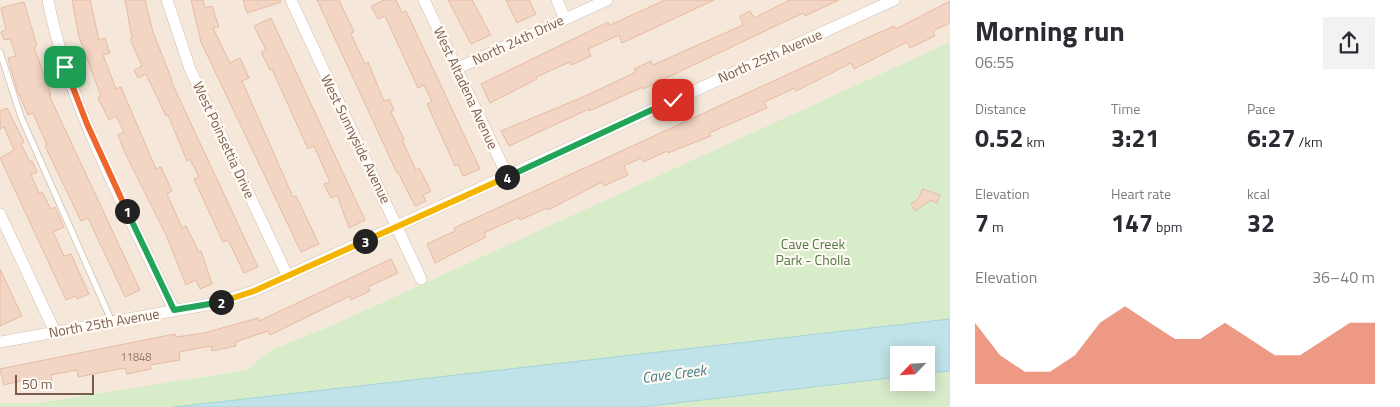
<!DOCTYPE html>
<html lang="en">
<head>
<meta charset="utf-8">
<style>
	:root { --surface:#fff; --page:#f2f2f3; --text:#2b2b33; --muted:#7c7c81; --accent:#e76f51 }
	body { margin:0; font-family:"Titillium Web",sans-serif; background:var(--page); color:var(--text); height:100vh; display:flex; flex-direction:column; font-size:19px; white-space:nowrap }
	* { box-sizing:border-box; margin:0 }
	p { font-size:16px; color:var(--muted) }
	.icon { flex:none; width:28px; height:28px; fill:none; stroke:currentColor; stroke-width:2; stroke-linecap:round; stroke-linejoin:round }
	.map { position:relative; flex:1; overflow:hidden }
	.details { display:flex; flex-direction:column; background:var(--surface); width:450px }
	.details>* { flex:none }
	.needle { width:32px; rotate:245deg }
	.tools { position:absolute; left:890px; top:346px; display:grid; gap:10px }
	.tools a { display:grid; place-items:center; width:45px; height:45px; border-radius:0px; background:var(--surface); box-shadow:0 2px 12px #0003; font-size:25px }
	.scale { position:absolute; left:15px; bottom:12px; width:79px; box-sizing:border-box; padding-left:5px; border:2px solid #7a5c4d; border-top:0; font-size:14px; line-height:18px; white-space:nowrap; color:#7a5c4d; -webkit-text-stroke:4px #fffaf3; paint-order:stroke }
	.pin { position:absolute; display:grid; place-items:center; width:42px; height:42px; color:#fff; margin:-21px; border-radius:10px; box-shadow:0 2px 8px #0006 }
	.km { position:absolute; width:25px; height:25px; margin:-12px; border-radius:50%; background:#222; color:#fff; font-size:14px; line-height:25px; text-align:center }
	.round { display:grid; place-items:center; flex:none; width:52px; height:52px; border-radius:0px; background:var(--page) }
	.summary { display:flex; align-items:center; justify-content:space-between; height:85px; padding:0 25px }
	h1 { font-size:28px; font-weight:700; line-height:38px }
	.figures { display:grid; grid-template-columns:repeat(3,1fr); gap:8px; height:85px; padding:5px 25px }
	.figures div { display:grid; align-content:center }
	.figures b { font-size:25px; font-weight:700 }
	.figures small { font-size:14px; font-weight:400 }
	.figures p { font-size:14px }
	.chart { height:140px; padding:10px 25px }
	.chart p { display:flex; justify-content:space-between }
	.chart svg { width:100%; height:90px; margin-top:5px; fill:var(--accent); opacity:.7 }
	main { display:flex; flex:1; min-height:0 }
	.map>svg:first-child { display:block }
	.residential { fill:#f5e8da }
	.green { fill:#d8ecc9; fill-rule:evenodd }
	.water { fill:#bfe3e8; stroke:#a5d3da }
	.building { fill:#f3d5c3; stroke:#e6bba3 }
	.lines { fill:none; stroke-linecap:round; stroke-linejoin:round }
	.lane-casing { stroke:#d1beb0; stroke-width:7 }
	.street-casing { stroke:#d1beb0; stroke-width:12 }
	.lane { stroke:#fff; stroke-width:5.5 }
	.street { stroke:#fff; stroke-width:11 }
	.split-1-casing { stroke:#fff; stroke-width:10 }
	.split-2-casing { stroke:#fff; stroke-width:10 }
	.split-3-casing { stroke:#fff; stroke-width:10 }
	.split-4-casing { stroke:#fff; stroke-width:10 }
	.split-5-casing { stroke:#fff; stroke-width:10 }
	.split-1 { stroke:#f0652b; stroke-width:6 }
	.split-2 { stroke:#22a559; stroke-width:6 }
	.split-3 { stroke:#f5b400; stroke-width:6 }
	.split-4 { stroke:#f5b400; stroke-width:6 }
	.split-5 { stroke:#22a559; stroke-width:6 }
	.labels { text-anchor:middle; stroke-width:4.5; stroke-linejoin:round; paint-order:stroke }
	.number-label { font-size:11px; fill:#987a6a }
	.street-label { font-size:14px; fill:#7a5c4d; stroke:#fffaf3 }
	.park-label { font-size:14px; fill:#537a41; stroke:#fffaf3 }
	.water-label { font-size:15px; font-style:italic; fill:#437c86; stroke:#fffaf3 }
</style>
</head>
<body>
<main>
<div class="map">
<svg width="950" height="407" viewBox="0 0 950 407">
	<rect width="100%" height="100%" fill="#fdf6ec"/>
	<path class="residential" d="M0 0H950V42L333 325 273 349 246 370 37 403H0Z"/>
	<path class="green" d="M950 42V407H0V403H37L246 370 273 349 333 325ZM899 355H926V382H899Z"/>
	<path class="water" d="M950 319V371L926 373V355H899V377L642 407H174Z"/>
	<path class="building" d="M72 0H90L99 40 105 38 110 53 103 55 116 89 121 87 156 169 161 167 172 191 167 194 182 228 186 226 199 252 201 251 212 284 200 289 196 280 186 285 166 235 125 153 118 135 124 132 116 116 109 120 98 98 101 96 79 37Z
		M125 0H145L153 32 172 80 171 81 258 267 244 273 228 240 223 242 194 179 199 177 190 159 187 161 168 115 166 116 146 74 138 78 134 70 142 66 130 39 132 38Z
		M191 0H203L205 8 212 6 219 27 213 28 230 63 240 58 249 78 242 81 293 197 296 196 319 244 301 252 201 42Z
		M243 0H280L281 2 247 13Z
		M317 0H339L354 32 351 34 365 64 368 62 384 101 389 99 394 110 391 112 404 139 402 140 416 170 419 168 431 191 423 195 426 201 415 206 398 172 397 173Z
		M384 0H396L402 13 406 11 480 169 463 176 458 164 455 166 427 104 432 102 424 85 418 88 385 16 378 19 371 6Z
		M448 0H472L491 35 471 44Z
		M506 0H529L536 14 517 23Z
		M665 0H714L622 43 619 35 588 49 591 56 571 65 570 62 536 77 537 79 490 103 481 84 608 22 610 25Z
		M790 0H839L805 16 803 13 643 89V87L589 111V109L509 146 501 131 583 97 636 72 634 69 651 61 653 65 743 25 740 16 750 11 754 18Z
		M950 1V23L933 31 935 36 910 48 907 42 854 69 851 63 796 91 795 88 764 102 767 108 709 133 711 136 668 153 667 151 643 162 641 158 624 166 628 175 604 186 602 182 548 210 547 208 520 220 519 217 484 233 486 237 435 263 427 244 455 231 454 228 867 38 894 26 896 29Z
		M24 2 37 46 34 47 51 95H49L140 290 125 297 88 218 81 221 45 146 47 145 33 113 28 115 17 90 8 58 16 56 10 39 4 40 1 32 6 30 1 8Z
		M271 18 365 220 349 228 337 195 331 198 324 184 330 182 314 146 308 149 272 69 270 70 261 52 266 50 254 26Z
		M7 108 24 142 21 144 30 162 32 161 37 172 31 175 39 193 42 192 51 209 55 207 64 227 53 232 64 256 71 254 89 294 77 299 76 296 66 300 0 158 14 150 4 127 0 129V111Z
		M923 189 940 195 937 203 931 200 915 211 911 204 918 199Z
		M391 259 398 273 368 287 370 291 351 300 350 296 270 335 268 331 235 342 236 346 212 351 211 346 179 352 180 360 150 365 151 369 127 374 125 368 78 377 77 370 51 375 52 382 36 385 34 378 4 385 0 369 175 334 176 337 204 333 258 318 259 321Z
		M0 269 22 316 0 326Z"/>
	<g class="lines">
		<defs>
			<path id="lane" d="M0 52 21 117 112 322"/>
			<path id="street" d="M48 0C69 108 127 211 174 310
				M167 0 190 69 288 277
				M291 0 421 279
				M424 0 508 177
				M557 0 565 19
				M456 69 607 0
				M0 214 55 332
				M0 342 217 303 254 291 894 0"/>
		</defs>
		<use href="#lane" class="lane-casing"/>
		<use href="#street" class="street-casing"/>
		<use href="#lane" class="lane"/>
		<use href="#street" class="street"/>
	</g>
	<g class="lines">
		<defs>
			<path id="split-1" d="M65 67 87 124 127 211"/>
			<path id="split-2" d="M127 211 174 310 221 302"/>
			<path id="split-3" d="M221 302 254 291 365 241"/>
			<path id="split-4" d="M365 241 507 177"/>
			<path id="split-5" d="M507 177 673 100"/>
		</defs>
		<use href="#split-1" class="split-1-casing"/>
		<use href="#split-2" class="split-2-casing"/>
		<use href="#split-3" class="split-3-casing"/>
		<use href="#split-4" class="split-4-casing"/>
		<use href="#split-5" class="split-5-casing"/>
		<use href="#split-1" class="split-1"/>
		<use href="#split-2" class="split-2"/>
		<use href="#split-3" class="split-3"/>
		<use href="#split-4" class="split-4"/>
		<use href="#split-5" class="split-5"/>
	</g>
	<g class="labels">
		<g class="number-label">
			<text x="136" y="361">11848</text>
		</g>
		<g class="street-label">
			<text transform="translate(518 40) rotate(-25)" y="5">North 24th Drive</text>
			<text transform="translate(770 56) rotate(-24)" y="5">North 25th Avenue</text>
			<text transform="translate(466 88) rotate(65)" y="5">West Altadena Avenue</text>
			<text transform="translate(356 139) rotate(64)" y="5">West Sunnyside Avenue</text>
			<text transform="translate(224 140) rotate(65)" y="5">West Poinsettia Drive</text>
			<text transform="translate(104 323) rotate(-10)" y="5">North 25th Avenue</text>
		</g>
		<g class="park-label">
			<text x="813" y="249">Cave Creek<tspan x="813" dy="16">Park - Cholla</tspan></text>
		</g>
		<g class="water-label">
			<text transform="translate(674 374) rotate(-7)" y="5">Cave Creek</text>
		</g>
	</g>
</svg>
<div class="tools">
<a><svg class="needle" viewBox="-14 -14 28 28"><path d="M0-13l5 13h-10z" fill="#e53935"/><path d="M0 13l5-13h-10z" fill="#7c7c81"/></svg></a>
</div>
<div class="scale">50 m</div>
<div class="pin" style="left:65px;top:67px;background:#1e9e55"><svg class="icon" aria-label="arrive" viewBox="0 0 24 24"><path d="M6 21V4h12l-3 4 3 4H6"/></svg></div>
<div class="pin" style="left:673px;top:100px;background:#d93025"><svg class="icon" aria-label="check" viewBox="0 0 24 24"><path d="M5 12l5 5 9-10"/></svg></div>
<b class="km" style="left:127px;top:211px">1</b>
<b class="km" style="left:221px;top:302px">2</b>
<b class="km" style="left:365px;top:241px">3</b>
<b class="km" style="left:507px;top:177px">4</b>
</div>
<section class="details">
<div class="summary"><div><h1>Morning run</h1><p>06:55</p></div><a class="round"><svg class="icon" aria-label="share" viewBox="0 0 24 24"><path d="M12 15V3M7 8l5-5 5 5M5 13v7h14v-7"/></svg></a></div>
<div class="figures">
<div><p>Distance</p><b>0.52<small> km</small></b></div>
<div><p>Time</p><b>3:21</b></div>
<div><p>Pace</p><b>6:27<small> /km</small></b></div>
</div>
<div class="figures">
<div><p>Elevation</p><b>7<small> m</small></b></div>
<div><p>Heart rate</p><b>147<small> bpm</small></b></div>
<div><p>kcal</p><b>32</b></div>
</div>
<div class="chart"><p><span>Elevation</span>36–40 m</p>
<svg viewBox="0 0 160 44" preserveAspectRatio="none"><path d="M0 44V14L10 30L20 38L30 38L40 30L50 14L60 6L70 14L80 22L90 22L100 14L110 22L120 30L130 30L140 22L150 14L160 14V44z"/></svg>
</div>
</section>
</main>
</body>
</html>
